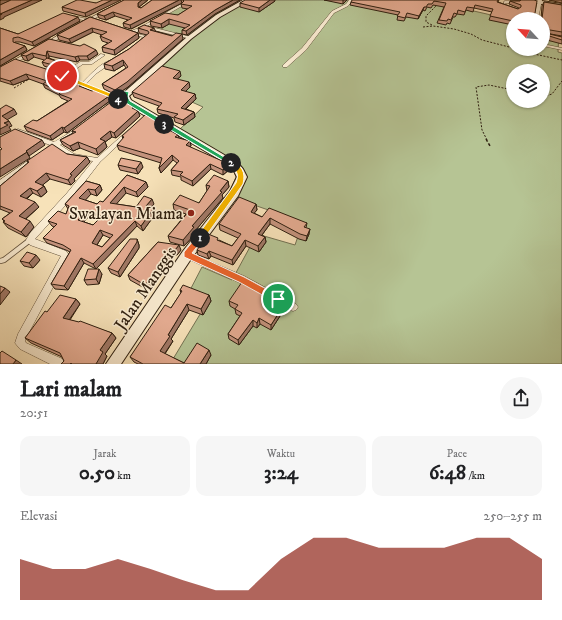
<!DOCTYPE html>
<html lang="id">
<head>
<meta charset="utf-8">
<style>
	:root { --surface:#fff; --page:#f6f6f6; --text:#202124; --muted:#757577; --accent:#8f2418 }
	body { margin:0; font-family:"IM FELL DW Pica",serif; background:var(--page); color:var(--text); height:100vh; display:flex; flex-direction:column; font-size:15px; white-space:nowrap }
	* { box-sizing:border-box; margin:0 }
	p { font-size:13px; color:var(--muted) }
	.icon { flex:none; width:22px; height:22px; fill:none; stroke:currentColor; stroke-width:2; stroke-linecap:round; stroke-linejoin:round }
	.map { position:relative; height:364px; overflow:hidden }
	.details { display:flex; flex-direction:column; background:var(--surface); flex:1 }
	.details>* { flex:none }
	.needle { width:26px; rotate:296deg }
	.fabs { position:absolute; left:506px; top:12px; display:grid; gap:8px }
	.fabs a { display:grid; place-items:center; width:44px; height:44px; border-radius:50%; background:var(--surface); box-shadow:0 1px 3px #0004; font-size:20px }
	.pin { position:absolute; display:grid; place-items:center; width:34px; height:34px; color:#fff; margin:-17px; border:2px solid #fff; border-radius:50%; box-shadow:0 1px 4px #0007 }
	.km { position:absolute; width:20px; height:20px; margin:-10px; border-radius:50%; background:#222; color:#fff; font-size:11px; line-height:20px; text-align:center }
	.round { display:grid; place-items:center; flex:none; width:42px; height:42px; border-radius:21px; background:var(--page) }
	.headline { display:flex; align-items:center; justify-content:space-between; height:68px; padding:0 20px }
	h1 { font-size:22px; font-weight:800; line-height:30px }
	.figures { display:grid; grid-template-columns:repeat(3,1fr); gap:6px; height:68px; padding:4px 20px }
	.figures div { display:grid; align-content:center; border-radius:10px; background:var(--page); text-align:center }
	.figures b { font-size:20px; font-weight:800 }
	.figures small { font-size:11px; font-weight:400 }
	.figures p { font-size:11px }
	.chart { height:112px; padding:8px 20px }
	.chart p { display:flex; justify-content:space-between }
	.chart svg { width:100%; height:72px; margin-top:4px; fill:var(--accent); opacity:.7 }
	.map>svg:first-child { display:block }
	.green { fill:#b6c494; stroke:#727152; fill-rule:evenodd }
	.lines { fill:none; stroke-linecap:round; stroke-linejoin:round }
	.lane-far1-casing { stroke:#604f3a; stroke-width:3 }
	.lane-casing { stroke:#604f3a; stroke-width:6 }
	.street-casing { stroke:#604f3a; stroke-width:1 }
	.secondary-casing { stroke:#2e1e0f; stroke-width:2 }
	.path-far1 { stroke:#2e1e0f; stroke-width:1; stroke-dasharray:2 1.5; stroke-linecap:butt }
	.path { stroke:#2e1e0f; stroke-width:1.5; stroke-dasharray:3 2; stroke-linecap:butt }
	.lane-far1 { stroke:#faecd2; stroke-width:2 }
	.lane { stroke:#faecd2; stroke-width:4.5 }
	.street { fill:#faecd2; fill-rule:evenodd }
	.secondary { fill:#faecd2; fill-rule:evenodd }
	.wall { fill:#c4937d; stroke:#2e1e0f; fill-rule:evenodd }
	.shaded-wall { fill:#a07866; stroke:#2e1e0f }
	.building { fill:#e4ab91; stroke:#2e1e0f; fill-rule:evenodd }
	.split-1 { fill:#f0652b; stroke:#fff }
	.split-2 { fill:#f5b400; stroke:#fff }
	.split-3 { fill:#22a559; stroke:#fff }
	.split-4 { fill:#22a559; stroke:#fff }
	.split-5 { fill:#f5b400; stroke:#fff }
	.poi-dot { fill:#8f2418; stroke:#faecd2; stroke-width:1.5 }
	.labels { text-anchor:middle; stroke-width:3; stroke-linejoin:round; paint-order:stroke }
	.poi-label { font-size:17px; fill:#2e1e0f; stroke:#faecd2; text-anchor:end }
	.street-label { font-size:17px; fill:#2e1e0f; stroke:#faecd2 }
</style>
</head>
<body>
<div class="map">
<svg width="562" height="364" viewBox="0 0 562 364">
	<rect width="100%" height="100%" fill="#f7e2b9"/>
	<filter id="stains"><feTurbulence type="fractalNoise" baseFrequency=".005" numOctaves="4"/><feColorMatrix values="0 0 0 0 .2 0 0 0 0 .09 0 0 0 0 .02 0 0 0 .5 -.17"/></filter>
	<radialGradient id="worn" r=".72"><stop offset=".6" stop-color="#630" stop-opacity="0"/><stop offset="1" stop-color="#630" stop-opacity=".3"/></radialGradient>
	<path class="green" d="M246 0H463L465 9 513 20V49H543V28L559 31 558 52 562 53V364H170L205 306 188 294 202 267 232 280 257 234 295 245 303 222 228 196 236 177 229 158 178 131 203 107 183 98 171 102 177 75 155 69 162 58 188 38 154 31 166 22V17L158 14 181 1 229 8ZM513 71H543V101H513Z"/>
	<g class="lines">
		<defs>
			<path id="lane-far1" d="M506 7 504 5 505 2H518L519 0
				M74 17 87 20"/>
			<path id="lane" d="M0 261 4 260 30 240"/>
			<path id="street" d="M349 0H353L348 6 334 13 306 50 287 67H283V65L302 48 332 11 346 4Z
				M538 0H542L538 19H534Z
				M181 4 183 5 182 6 147 26 191 37V39L145 28 135 33 149 37 141 42 139 41 143 37 129 34 121 30 123 29 131 31 141 27Z
				M105 10 108 11 85 24 81 23Z
				M63 32 67 33 47 46 43 45Z
				M543 44 562 48V50L543 46Z
				M29 52 33 53 0 72V68Z
				M101 54 105 55 92 64H83L66 76 82 83C89 76 103 60 113 60V62L97 73 86 84 117 97 125 92H129V94L111 106H107L106 105 113 100 46 71 49 69 61 74 80 62H89Z
				M81 126 83 127 84 128 83 129 60 145 74 154 97 158 127 131 129 130 132 132 100 162 73 197 35 239 66 251 69 255 68 259 26 338 25 341 26 343 65 360 66 364H50L20 349 15 343 18 334 61 256 30 245 26 240 30 233 67 193 93 161 70 158 55 148 48 153H44L43 151 50 145 18 133 0 142V137L18 129 54 142Z
				M29 160H33L34 162 0 186V180Z
				M187 252 244 276 296 304 298 307 296 310 293 311 290 310 238 282 184 257 183 255 184 253Z"/>
			<path id="secondary" d="M243 0H250L220 17 191 39 129 96 131 100 238 163 243 169 247 177 238 196 191 259 121 364H106L183 251 230 191 237 177 232 167 125 104 122 100 121 95 187 37 216 15Z
				M521 0H535L562 4V8Z"/>
		</defs>
		<use href="#lane-far1" class="lane-far1-casing"/>
		<use href="#lane" class="lane-casing"/>
		<use href="#street" class="street-casing"/>
		<use href="#secondary" class="secondary-casing"/>
		<path class="path-far1" d="M432 25 426 22V16L437 5
			M423 27 433 26 454 29 471 34 482 40 513 48
			M520 49 534 54 562 60
			M14 88 31 78
			M543 97 552 94 562 81
			M487 140 482 130 476 87 489 85 513 90"/>
		<path class="path" d="M486 139 490 146"/>
		<use href="#lane-far1" class="lane-far1"/>
		<use href="#lane" class="lane"/>
		<use href="#street" class="street"/>
		<use href="#secondary" class="secondary"/>
	</g>
	<path class="wall" d="M124 0H148L139 7 141 8 152 0H240L215 14 187 35 182 34V30L185 28 169 24 162 28 151 26 150 21 178 15 188 9 182 8 181 4 182 3 131 29 124 27 123 23 128 20 115 16 106 20 99 18 97 14Z
		M324 0H347L343 4Z
		M499 0 498 2 518 9 519 8 509 4 510 1 534 0 513 19V25L489 20 492 12 474 8 473 12 466 10 464 15 457 14 455 17H453L450 24 447 23 446 25 437 23 444 7 433 5 431 8 427 7 425 11 423 10 418 19 406 17 404 21 397 20 398 15 350 5 351 2Z
		M549 0H562V3Z
		M275 1 259 12 240 7V3Z
		M544 2 562 5V36L545 33 562 37V44L543 39V19H541L542 6Z
		M96 3 86 17 63 11 62 7Z
		M90 17 138 33 139 38 115 55 103 52 102 47 108 43 102 41 100 36 102 35 93 32 71 43 59 40 57 35Z
		M80 21 34 46 20 42H15V43L25 46 27 50 0 66V28L18 34Z
		M138 28 155 31 183 39 128 87 116 95 104 89 102 84 126 68 124 65 114 71 105 69 104 64 129 49 147 35 139 33Z
		M49 39 98 54 89 60H80L77 62 49 56V58L65 64 67 69 62 72 44 66 42 62 44 60 34 57 28 61 24 60 21 55Z
		M0 67 57 73 58 75 83 88 92 91 109 96 111 100 67 133 64 132 52 140 27 131 24 126 37 121 68 101 61 98 59 95 45 88 43 84 29 79 13 85 0 81Z
		M181 76 177 79 190 87 185 92 195 94 196 99 186 109 194 112 195 117 184 125 175 122 174 118 158 113 157 109 159 106 134 97 132 92Z
		M135 110 140 116 116 138 112 137 105 142 107 147 98 155 80 148 73 151 63 145 60 140 73 133 72 131Z
		M161 123 162 125 178 135 179 138 190 141 191 146 190 147 230 169 223 175 211 169 193 186 181 180V177L172 175 171 170 177 163 173 160 161 173 159 168 161 163 119 150 117 145 123 139 122 136Z
		M67 154 87 157 90 162 74 179 75 181 71 185 50 179 42 185 44 186 47 192 41 197 33 193 27 199 39 207 26 219 34 227 26 237 8 228 3 222 4 221 2 219 10 213 0 209V186L28 163 27 161Z
		M118 165 143 167 138 174 120 170Z
		M127 175 146 182 148 187 138 197 126 193 116 204 136 207 154 204 151 207 156 213 143 231 137 226 96 269 84 263 68 290 55 289 51 284 70 252 66 250 47 243 43 238 54 227 52 226 48 221 66 214 68 209 65 204 86 181 100 185 102 190 97 196 91 194 85 200 97 204 103 202ZM89 216 99 219 93 225 84 222ZM103 235 110 238 102 247 97 245Z
		M228 181 229 187 222 195 223 198 195 231 196 233 184 246 170 242 168 236 186 214 174 210 173 204 199 203 207 191 206 185Z
		M256 204 257 210 254 213 262 217 307 223 306 228 309 234 306 241 299 239 270 224 262 235 265 237 266 242 259 252 246 246 233 265 211 256 209 259 198 255 197 250 219 240 232 246 238 238 220 230 219 224Z
		M137 239 139 245V248L120 277 111 273 108 268Z
		M158 242 181 250 177 255H175L148 290 130 280 128 275Z
		M40 260 33 268 24 266 20 261Z
		M102 274 99 284 87 285 84 280Z
		M250 285V287L272 297V302L270 305 280 311V316L271 330 260 324 257 328 253 326 239 345 229 339 228 334 240 316 236 314 235 309 230 306 229 301Z
		M180 290 209 295 211 301 203 315 189 310 171 339 173 341 165 354 184 363 211 355 206 364H138L134 362 130 357 171 308 181 293Z
		M76 299 80 304 70 320 112 333 116 338 105 354 107 356 103 364H61L64 361 62 357 31 343 25 338 47 312Z"/>
	<path class="shaded-wall" d="M1 0H12L0 5V1Z
		M32 0H42L4 17V18L0 20V14Z
		M112 0H121L86 17 85 13Z
		M142 0H148L139 7V11L138 7V3Z
		M179 0H181L182 3 131 29 130 25Z
		M233 0H240L215 14 187 35 186 31 215 10Z
		M270 0H275V1L259 12V8Z
		M343 0H347L343 4Z
		M424 7 423 10 418 19 419 16Z
		M113 12 115 16 106 20 104 16Z
		M78 17 80 21 34 46 32 42Z
		M169 19V24L162 28 161 24Z
		M92 28 93 32 71 43 69 39Z
		M154 28 156 32 150 30Z
		M138 33 139 38 115 55 114 50Z
		M182 34 183 39 128 87 116 95 115 90Z
		M25 46 27 50 0 66V60Z
		M96 50 98 54 89 60 87 56Z
		M47 51 49 56 48 61 46 56Z
		M32 53 34 57 28 61 26 56Z
		M78 56 80 60 77 62 75 57Z
		M123 60 124 65 114 71 112 66Z
		M65 64 67 69 62 72 60 67Z
		M180 71 181 76 174 82 173 78Z
		M26 74 29 79 13 85 10 81Z
		M189 82 190 87 182 95 181 90Z
		M195 94 196 99 182 112 181 108Z
		M109 96 111 100 67 133 64 128Z
		M14 109 17 114 5 121 2 116Z
		M138 111 140 116 116 138 114 133Z
		M194 112 195 117 184 125 183 120Z
		M9 121 12 126 9 127 11 130 0 135V129L4 123Z
		M62 127 64 132 52 140 50 136Z
		M110 131 112 137 105 142 107 147 98 155 96 149 100 139Z
		M42 140 45 145 29 156 26 151Z
		M190 141 191 146 187 150 186 145Z
		M78 142 80 148 73 151 70 146Z
		M27 152 30 158 0 177V169Z
		M172 155 173 160 161 173 159 168Z
		M87 157 90 162 74 179 75 181 71 185 68 180 70 174Z
		M141 162 143 167 138 174 136 169Z
		M210 164 211 169 193 186 192 181Z
		M229 164 230 169 223 175V170Z
		M46 173 50 179 39 188 35 182Z
		M228 181 229 187 222 195 223 198 195 231 196 233 184 246 183 240 192 226Z
		M146 182 148 187 138 197 136 192Z
		M100 185 102 190 97 196 95 190Z
		M44 186 47 192 41 197 37 191Z
		M124 187 126 193 113 208 110 203Z
		M30 188 33 193 23 201 20 196Z
		M88 189 91 194 82 204 79 198Z
		M152 199 154 204 148 211 146 206Z
		M35 202 39 207 23 221 19 216Z
		M256 204 257 210 251 217V212Z
		M154 208 156 213 143 231 141 226Z
		M86 211 89 216 81 225 78 220Z
		M270 218V224L259 239 258 234Z
		M30 221 34 227 26 237 21 232Z
		M135 221 137 226 96 269 93 264Z
		M310 229 309 234 306 241 307 236Z
		M100 230 103 235 95 248 92 243Z
		M265 237 266 242 259 252 258 246Z
		M137 239 139 245V248L120 277 118 272Z
		M245 240 246 246 233 265 232 260Z
		M179 245 181 250 177 255 175 250Z
		M173 250 175 255 148 290 145 285Z
		M209 251 211 256 209 259 207 254Z
		M36 255 40 260 33 268 29 263Z
		M81 258 84 263 68 290 64 286Z
		M99 269 102 274 99 284 96 279Z
		M5 288 10 292 0 305V294Z
		M209 295 211 301 203 315 201 309Z
		M272 297V302L268 309 267 304Z
		M76 299 80 304 67 323 63 318Z
		M187 304 189 310 171 339 173 341 163 356 160 351 168 335Z
		M280 311V316L271 330V325Z
		M259 318 260 324 257 328V323Z
		M253 320V326L239 345 238 340Z
		M112 333 116 338 105 354 107 356 103 364H96L100 350Z
		M209 350 211 355 206 364H200Z
		M16 360 22 364H13Z"/>
	<path class="building" d="M11 0H32L0 14H2L0 15V5Z
		M77 0H80L96 3 103 0H112L85 13 62 7Z
		M124 0H142L138 3V7L141 8 152 0H179L130 25 123 23 132 18 113 12 104 16 97 14Z
		M183 0H233L215 10 186 31 182 30 190 25 169 19 161 24 150 21 165 13 178 15 192 6 181 4 184 1Z
		M245 0H270L259 8 240 3Z
		M352 0H498L497 2 518 9 521 7V5L510 1H520L521 0H534L537 1 535 13 531 19H513V21L490 16 493 9 475 5 474 8 467 7 465 12 458 10 457 14 454 13 451 20 448 19 447 21 439 20 446 3 434 1 432 4H428L426 7H424L419 16 407 13 405 18 397 16 400 12 351 2Z
		M544 2 562 5V32L544 29 545 33 562 37V40L543 34V19H542Z
		M63 13 78 17 32 42 18 37 13 38V42L25 46 0 60V28L18 34Z
		M90 17 138 33 114 50 102 47 112 41 100 36 107 32 92 28 69 39 57 35Z
		M144 25 154 28 150 30 172 36 176 33 182 34 127 82 115 90 102 84 128 67 123 60 112 66 104 64 129 49 149 33 148 31 138 28Z
		M49 39 80 46 84 44 96 50 87 56H78L75 57 47 51 46 56 32 53 26 56 21 55Z
		M47 58 65 64 60 67 42 62Z
		M15 59 49 70 57 73 55 74 82 85 79 86 92 91 95 90 109 96 64 128 62 127 50 136 24 126 33 120 37 121 72 99 59 94 61 92 43 84 47 81 26 74 10 81 0 78V67Z
		M162 66 180 71 173 78 189 82 181 90 195 94 181 108 194 112 183 120 174 117 178 114 157 109 162 103 132 92Z
		M115 99 126 102 134 107 132 108 138 111 114 133 110 131 100 139 105 141 96 149 78 142 70 146 60 140 76 132 72 131Z
		M6 105 14 109 2 116 9 121 4 123 8 125 0 129V109Z
		M146 114 161 123 159 124 178 135 175 137 190 141 186 145 229 164 223 170 210 164 192 181 180 175 183 172 171 170 179 161 172 155 159 168 162 158 117 145 124 137 122 136Z
		M15 129 42 140 26 151 27 152 0 169V150L2 149 0 147V137Z
		M52 144 67 154 87 157 70 174 72 175 68 180 46 173 35 182 44 186 37 191 30 188 20 196 35 202 19 216 30 221 21 232 3 222 5 221 2 219 13 211 0 206V186L29 162 27 161Z
		M121 158 141 162 136 169 118 165Z
		M127 175 146 182 136 192 124 187 110 203 136 207 144 196 152 199 146 206 154 208 141 226 135 221 93 264 81 258 64 286 51 284 71 250 63 245 43 238 57 224 48 221 58 211 66 214 69 206 65 204 86 181 100 185 95 190 88 189 79 198 97 204 100 201 103 202ZM86 211 102 216 93 225 78 220ZM100 230 113 235 102 247 92 243Z
		M214 175 228 181 220 191 222 192 192 226 194 227 183 240 168 236 190 210 173 204 180 195 199 203 210 186 206 185Z
		M239 197 256 204 251 212 262 217 269 208 307 223 304 227 310 229 307 236 300 234 270 218 258 234 265 237 258 246 245 240 232 260 209 251 207 254 197 250 208 234 218 238 217 240 232 246 241 234 219 224Z
		M130 239H137V242L118 272 108 268Z
		M158 242 179 245 175 250H173L145 285 128 275Z
		M27 252 36 255 29 263 20 261Z
		M88 269H99L96 279 84 280Z
		M242 282 250 285 249 287 258 291 259 290 272 297 267 304 280 311 271 325 259 318 257 323 253 320 238 340 228 334 242 313 235 309 238 305 229 301Z
		M183 285 209 295 201 309 187 304 168 335 170 336 160 351 184 363 197 343 209 350 200 364H143L130 357 165 305 171 308 182 291 180 290Z
		M0 286 5 288 0 294Z
		M60 295 76 299 63 318 79 322 80 321 112 333 100 350 103 352 96 364H72L71 363 70 364H61L64 361 60 353 25 338 45 311 47 312Z
		M2 351 16 360 13 364H0V353Z"/>
	<path class="split-1" d="M198 235H200L204 238 192 253 244 277 281 297 282 299 281 302H275L239 282 184 257V252Z"/>
	<path class="split-2" d="M231 160C242 166 246 172 243 184L203 240H198V235L236 183C240 171 235 171 228 163Z"/>
	<path class="split-3" d="M162 122H166L234 163 229 164 162 125Z"/>
	<path class="split-4" d="M125 91 129 92 128 97 130 101 166 122V125H162L126 103 123 98 117 100V97Z"/>
	<path class="split-5" d="M62 74 120 97 121 99 117 100 60 77Z"/>
	<circle class="poi-dot" cx="191" cy="213" r="4"/>
	<g class="labels">
		<g class="poi-label">
			<text x="183" y="219">Swalayan Miama</text>
		</g>
		<g class="street-label">
			<text transform="translate(145 288) rotate(-56)" y="6">Jalan Manggis</text>
		</g>
	</g>
	<rect width="100%" height="100%" filter="url(#stains)"/>
	<rect width="100%" height="100%" fill="url(#worn)"/>
</svg>
<div class="fabs">
<a><svg class="needle" viewBox="-14 -14 28 28"><path d="M0-13l5 13h-10z" fill="#e53935"/><path d="M0 13l5-13h-10z" fill="#757577"/></svg></a>
<a><svg class="icon" aria-label="layers" viewBox="0 0 24 24"><path d="M12 4l9 5-9 5-9-5zM3 14l9 5 9-5"/></svg></a>
</div>
<div class="pin" style="left:278px;top:299px;background:#1e9e55"><svg class="icon" aria-label="arrive" viewBox="0 0 24 24"><path d="M6 21V4h12l-3 4 3 4H6"/></svg></div>
<div class="pin" style="left:62px;top:76px;background:#d93025"><svg class="icon" aria-label="check" viewBox="0 0 24 24"><path d="M5 12l5 5 9-10"/></svg></div>
<b class="km" style="left:200px;top:238px">1</b>
<b class="km" style="left:231px;top:163px">2</b>
<b class="km" style="left:164px;top:124px">3</b>
<b class="km" style="left:118px;top:99px">4</b>
</div>
<section class="details">
<div class="headline"><div><h1>Lari malam</h1><p>20:51</p></div><a class="round"><svg class="icon" aria-label="share" viewBox="0 0 24 24"><path d="M12 15V3M7 8l5-5 5 5M5 13v7h14v-7"/></svg></a></div>
<div class="figures">
<div><p>Jarak</p><b>0.50<small> km</small></b></div>
<div><p>Waktu</p><b>3:24</b></div>
<div><p>Pace</p><b>6:48<small> /km</small></b></div>
</div>
<div class="chart"><p><span>Elevasi</span>250–255 m</p>
<svg viewBox="0 0 160 44" preserveAspectRatio="none"><path d="M0 44V19L10 25L20 25L30 19L40 25L50 32L60 38L70 38L80 19L90 6L100 6L110 12L120 12L130 12L140 6L150 6L160 19V44z"/></svg>
</div>
</section>
</body>
</html>
